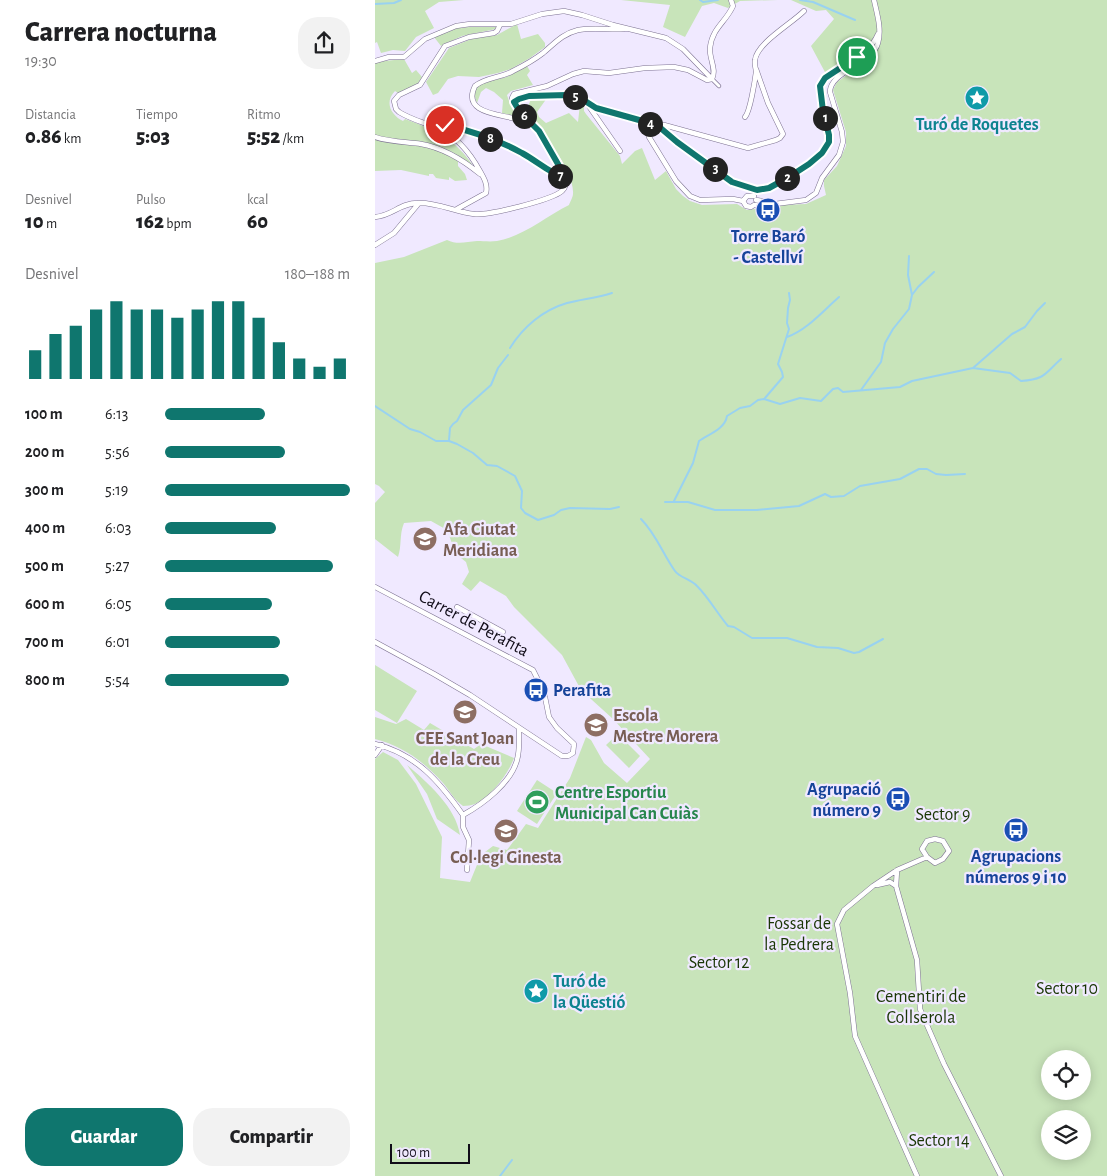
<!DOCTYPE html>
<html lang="es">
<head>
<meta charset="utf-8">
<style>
	:root { --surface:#fff; --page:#f2f2f2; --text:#202124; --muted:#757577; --accent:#0f766e }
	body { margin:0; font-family:"Alegreya Sans",sans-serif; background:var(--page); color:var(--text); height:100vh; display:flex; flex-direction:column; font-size:19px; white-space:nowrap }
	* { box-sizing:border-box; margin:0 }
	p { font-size:16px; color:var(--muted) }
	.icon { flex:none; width:28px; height:28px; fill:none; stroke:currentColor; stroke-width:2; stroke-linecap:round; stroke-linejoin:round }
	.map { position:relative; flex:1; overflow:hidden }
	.panel { display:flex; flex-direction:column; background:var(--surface); width:375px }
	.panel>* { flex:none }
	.buttons { position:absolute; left:666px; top:1050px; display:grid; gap:10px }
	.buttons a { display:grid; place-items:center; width:50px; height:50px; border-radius:50%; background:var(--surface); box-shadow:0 2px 12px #0003; font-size:25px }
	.scale { position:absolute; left:15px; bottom:12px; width:80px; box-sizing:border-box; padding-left:5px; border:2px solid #100c18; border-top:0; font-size:14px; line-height:18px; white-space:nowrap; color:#100c18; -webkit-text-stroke:4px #f0e9ff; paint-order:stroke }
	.pin { position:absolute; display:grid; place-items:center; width:42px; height:42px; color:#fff; margin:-21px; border:2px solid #fff; border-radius:50%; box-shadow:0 1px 5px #0007 }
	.km { position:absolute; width:25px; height:25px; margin:-12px; border-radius:50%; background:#222; color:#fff; font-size:14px; line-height:25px; text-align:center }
	.round { display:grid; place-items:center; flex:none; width:52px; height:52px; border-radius:20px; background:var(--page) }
	.head { display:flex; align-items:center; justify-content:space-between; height:85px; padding:0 25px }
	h1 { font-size:28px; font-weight:800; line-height:38px }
	.figures { display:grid; grid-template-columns:repeat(3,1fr); gap:8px; height:85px; padding:5px 25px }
	.figures div { display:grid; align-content:center }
	.figures b { font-size:21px; font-weight:800 }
	.figures small { font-size:14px; font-weight:400 }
	.figures p { font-size:14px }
	.chart { height:140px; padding:10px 25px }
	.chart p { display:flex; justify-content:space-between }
	.chart svg { width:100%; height:90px; margin-top:5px; stroke:var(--accent); stroke-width:6 }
	.action { display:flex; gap:10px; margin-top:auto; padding:10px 25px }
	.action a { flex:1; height:58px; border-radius:20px; background:var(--accent); color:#fff; font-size:20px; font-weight:800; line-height:58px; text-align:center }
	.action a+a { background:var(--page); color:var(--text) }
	ul { padding:0 25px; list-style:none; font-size:16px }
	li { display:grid; grid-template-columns:80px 60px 1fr; align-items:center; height:38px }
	li i { height:12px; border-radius:6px; background:var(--accent) }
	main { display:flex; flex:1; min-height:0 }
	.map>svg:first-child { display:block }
	.green { fill:#c8e4ba; fill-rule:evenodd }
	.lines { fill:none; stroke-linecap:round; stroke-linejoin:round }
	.stream { stroke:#99d2f0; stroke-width:2 }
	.pedestrian-casing { stroke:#7d7292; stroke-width:4.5 }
	.minor-casing { stroke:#7d7292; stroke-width:5.5 }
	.pedestrian { stroke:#fff; stroke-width:3 }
	.minor { stroke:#fff; stroke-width:4.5 }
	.route-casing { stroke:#fff; stroke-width:10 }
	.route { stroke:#0f766e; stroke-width:6 }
	.labels { text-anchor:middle; stroke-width:4.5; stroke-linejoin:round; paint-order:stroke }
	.culture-label { font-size:18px; font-weight:bold; fill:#0d838f; stroke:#f0e9ff }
	.transit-label { font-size:18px; font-weight:bold; fill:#164399; stroke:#f0e9ff }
	.education-label { font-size:18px; font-weight:bold; fill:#785e54; stroke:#f0e9ff; text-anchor:start }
	.street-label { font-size:18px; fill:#100c18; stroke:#f0e9ff }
	.leisure-label { font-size:18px; font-weight:bold; fill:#27864d; stroke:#f0e9ff; text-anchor:start }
	.park-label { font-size:18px; fill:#193604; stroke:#f0e9ff }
</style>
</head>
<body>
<main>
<section class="panel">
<div class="head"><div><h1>Carrera nocturna</h1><p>19:30</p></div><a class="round"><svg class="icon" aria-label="share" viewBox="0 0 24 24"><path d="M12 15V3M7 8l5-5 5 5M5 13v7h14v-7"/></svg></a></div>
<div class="figures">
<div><p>Distancia</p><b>0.86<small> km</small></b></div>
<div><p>Tiempo</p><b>5:03</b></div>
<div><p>Ritmo</p><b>5:52<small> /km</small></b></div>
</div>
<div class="figures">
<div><p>Desnivel</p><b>10<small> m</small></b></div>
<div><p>Pulso</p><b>162<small> bpm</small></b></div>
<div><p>kcal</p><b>60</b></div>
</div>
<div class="chart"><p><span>Desnivel</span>180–188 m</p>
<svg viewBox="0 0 160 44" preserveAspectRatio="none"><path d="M5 44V30M15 44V22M25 44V18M35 44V10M45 44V6M55 44V10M65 44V10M75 44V14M85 44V10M95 44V6M105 44V6M115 44V14M125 44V26M135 44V34M145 44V38M155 44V34"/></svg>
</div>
<ul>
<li><b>100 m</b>6:13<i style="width:54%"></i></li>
<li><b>200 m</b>5:56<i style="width:65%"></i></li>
<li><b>300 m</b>5:19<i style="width:100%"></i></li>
<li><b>400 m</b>6:03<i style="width:60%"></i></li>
<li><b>500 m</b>5:27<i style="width:91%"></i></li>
<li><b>600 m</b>6:05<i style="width:58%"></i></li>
<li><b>700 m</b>6:01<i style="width:62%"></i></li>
<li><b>800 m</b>5:54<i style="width:67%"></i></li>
</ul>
<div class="action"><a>Guardar</a><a>Compartir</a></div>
</section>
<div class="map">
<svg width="732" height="1176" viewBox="0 0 732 1176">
	<rect width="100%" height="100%" fill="#f0e9ff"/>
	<path class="green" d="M0 0H89L64 2 50 11 59 28 41 37 30 51 18 50 6 53 2 42 0 43Z
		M246 0H403L365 1 353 8 339 3 327 6 310 37 288 27 295 5Z
		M416 0H732V1176H0V759L8 752 23 760 41 784 67 837 65 878 95 882 106 855 118 846 132 850 151 824 163 828 195 778 211 737 216 740 229 763 252 783 275 759 238 719 206 690 187 655 139 607 131 596 105 581 96 591 87 584 94 572 91 562 81 554 72 530 56 521 29 523C24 535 27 546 23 557L0 539V503L10 492 4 486 0 484V263L29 257 72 240C82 245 91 242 102 241 108 241 115 242 122 241 149 236 170 217 194 205 195 202 198 197 198 194 200 172 166 128 150 114L156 99 172 98 162 112 164 117 171 123 194 113 203 122 205 104 209 105V111L211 114 245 156 247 164 260 151 267 148 280 180 291 171 301 189 308 196 315 201 327 205 362 204 372 210 407 205 431 204 451 195 449 186V180L462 166 471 146V132L458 90 462 82 483 67 474 58 451 74 436 46 459 19 451 10 441 11ZM675 1059H708V1091H675ZM675 1119H708V1151H675Z
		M142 24 146 39 163 34 170 43V47L155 58 136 69 123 73 104 77 83 76 73 79 63 93 58 95 51 82 74 48 99 38 122 35Z
		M95 27H121V29L87 36 66 46 59 37 82 28Z
		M29 59 37 73 41 70 47 77 42 85 23 93 20 91C9 102 16 115 28 121L30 119C63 131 79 138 100 168L83 160V166L90 174 92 180 80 181 74 177V180L61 178 58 174H54V176L26 170 0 171V62Z
		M152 66 155 71 152 75 158 85 136 91 132 95 135 104 146 118 127 113 128 100 119 92 111 88 106 92 102 103C92 80 117 82 131 77 138 74 145 70 152 66Z
		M0 665 42 691 22 723 0 710Z
		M0 717 21 724 31 719 49 730 55 723 99 749 106 744 139 758C133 774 117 796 100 804 97 805 92 806 88 806 79 800 75 791 68 783 49 762 28 746 0 739Z
		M243 734 265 756 254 768 231 745Z
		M32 765C52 782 81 807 85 835L62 819 52 794Z
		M162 780 182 793 162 824 142 811Z"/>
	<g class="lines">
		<path class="stream" d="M325 0 328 2 343 0
			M425 0 438 2 480 20
			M0 4 19 3 26 0
			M534 256 533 275 537 295
			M412 337C432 330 448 311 464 297
			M135 348C148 327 168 310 192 303 207 299 222 298 237 293
			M598 368 637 334 650 327 662 311 670 303
			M486 390 506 362 510 343 518 329 534 309 537 295 543 287 559 272
			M390 398 408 377 407 372 403 364 414 329 412 323 413 308 415 300 414 293
			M0 406 35 429 45 432 61 441H74L82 444 98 453 112 465 122 466 140 476 147 491 146 508 150 513 163 520 179 515 186 510 195 508 235 509 244 507
			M74 440 75 428 78 424 82 421 88 410 116 385 123 368 133 355
			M299 501 318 463 324 441C334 434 350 429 352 416L365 408 375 406 383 400 389 399 405 404 425 398 446 401 458 389 463 388 468 392 525 387 537 381 598 368 635 373 646 381C671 379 669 374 686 359
			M290 502H313L340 510H382L424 506 450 494 456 497 469 496 485 486 525 479 544 469H552L561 474 571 475 590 474
			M266 519C281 534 288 554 300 571 305 578 316 579 322 586 334 598 342 613 353 626L359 627 377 638H412L442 647 463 648 479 653 484 652 508 639
			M125 1176 137 1160"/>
		<defs>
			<path id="pedestrian" d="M337 79 344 86"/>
			<path id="minor" d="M0 61 14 57H29L50 39 81 26 95 24H136L167 14 189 11 207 15 238 25 291 38 308 49 337 79
				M337 79C342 69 334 59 335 48 337 28 351 22 358 6L356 0
				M139 103 144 99 154 96 192 95 207 99 221 108 257 117 270 123 289 125 373 148 401 140 405 138 408 134 393 103 381 69
				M213 105 245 151
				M370 117C375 112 380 80 381 72 381 68 379 64 380 60 382 43 416 24 429 11
				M270 123 274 137 301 181 315 196 325 200 358 199 368 201
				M282 125 308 147 357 182C365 186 374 190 382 190 399 190 448 159 453 142 459 125 438 99 447 83 457 63 492 61 503 34
				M61 128 70 125 75 126C99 132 125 141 147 153 162 161 175 174 191 178
				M159 128C152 124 145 120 137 118 121 114 87 112 100 86 111 77 126 78 138 71 148 66 159 60 168 53 180 43 187 34 203 30 218 27 234 30 249 29
				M0 137C15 142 31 142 46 144 69 148 88 160 105 174
				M381 200 399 203
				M368 201 371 206 376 207 379 205H392L431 200 441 193 447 178 464 155 468 142 467 132 455 92C455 71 497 65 503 43 507 29 502 14 499 0
				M368 201 372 196H379
				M82 209 111 193C113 185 109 178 105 171 95 153 83 137 64 129 51 123 37 120 24 112L21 109 19 101 24 95 45 85 70 46 94 37 119 33 122 31 125 25
				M0 217C17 216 25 203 43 203 62 202 80 212 99 214 112 216 177 200 187 191 191 187 192 182 191 177 189 169 165 132 158 125 151 116 141 111 137 98L139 94 172 86 198 74 209 71 234 73 270 68 299 67 313 70 332 80 337 79
				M0 245 19 233 44 203
				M0 587 158 670 169 692 174 717 182 728 199 744 198 753 193 756H187L95 695 59 674 0 642
				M82 607 128 632
				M0 744C41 754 64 781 88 815 108 804 136 783 142 760 145 750 144 738 144 728
				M0 755 7 745
				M88 815V827L94 840 92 870
				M560 839 568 841 574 851 568 859 560 863 552 857 547 849 552 841Z
				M522 870 521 886 542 960 545 1009 569 1064 626 1176
				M502 885 515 882 521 886
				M542 1176 480 1036 475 993 462 924 469 910 498 886 522 870 552 857"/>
		</defs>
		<use href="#pedestrian" class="pedestrian-casing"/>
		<use href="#minor" class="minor-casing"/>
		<use href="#pedestrian" class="pedestrian"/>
		<use href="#minor" class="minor"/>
	</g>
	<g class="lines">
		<defs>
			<path id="route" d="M70 125C96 131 124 140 147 153 162 161 175 174 191 178L164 131 145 112 139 102 144 99 154 96 192 95 207 99 221 108 282 125 302 142 357 182 382 190 394 188 414 177 434 164 447 153 454 142V135L448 111 445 86 450 78 482 57"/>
		</defs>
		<use href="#route" class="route-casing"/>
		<use href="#route" class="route"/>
	</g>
	<defs>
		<symbol id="sight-disc" viewBox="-11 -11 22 22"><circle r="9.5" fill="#0f9aa8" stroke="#f0e9ff"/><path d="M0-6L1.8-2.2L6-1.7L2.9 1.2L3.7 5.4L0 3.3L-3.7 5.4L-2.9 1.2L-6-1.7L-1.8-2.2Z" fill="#fff"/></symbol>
		<symbol id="bus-disc" viewBox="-11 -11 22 22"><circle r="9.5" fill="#1a4fb4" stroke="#f0e9ff"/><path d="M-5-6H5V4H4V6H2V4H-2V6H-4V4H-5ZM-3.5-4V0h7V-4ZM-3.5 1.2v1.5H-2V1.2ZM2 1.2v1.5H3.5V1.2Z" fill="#fff"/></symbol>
		<symbol id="school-disc" viewBox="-11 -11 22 22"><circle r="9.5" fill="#8d6e63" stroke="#f0e9ff"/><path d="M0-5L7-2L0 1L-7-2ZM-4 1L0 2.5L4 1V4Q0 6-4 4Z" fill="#fff"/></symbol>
		<symbol id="stadium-disc" viewBox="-11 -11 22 22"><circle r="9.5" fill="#2e9e5b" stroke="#f0e9ff"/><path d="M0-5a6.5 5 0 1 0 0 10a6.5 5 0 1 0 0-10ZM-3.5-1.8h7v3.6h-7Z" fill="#fff"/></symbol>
	</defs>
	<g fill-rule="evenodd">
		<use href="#sight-disc" x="588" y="84" width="28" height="28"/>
		<use href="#bus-disc" x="379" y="196" width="28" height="28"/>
		<use href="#school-disc" x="36" y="525" width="28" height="28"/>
		<use href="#bus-disc" x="147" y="676" width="28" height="28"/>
		<use href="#school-disc" x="76" y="698" width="28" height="28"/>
		<use href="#school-disc" x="207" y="711" width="28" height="28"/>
		<use href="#bus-disc" x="509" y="785" width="28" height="28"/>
		<use href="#stadium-disc" x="148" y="788" width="28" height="28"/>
		<use href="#bus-disc" x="627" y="816" width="28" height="28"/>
		<use href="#school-disc" x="117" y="817" width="28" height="28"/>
		<use href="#sight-disc" x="147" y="977" width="28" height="28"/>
	</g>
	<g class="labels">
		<g class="culture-label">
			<text x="602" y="130">Turó de Roquetes</text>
			<text x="178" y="987" text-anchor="start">Turó de<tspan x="178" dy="21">la Qüestió</tspan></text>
		</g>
		<g class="transit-label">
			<text x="393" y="242">Torre Baró<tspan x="393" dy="21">- Castellví</tspan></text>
			<text x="178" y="696" text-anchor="start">Perafita</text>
			<text x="506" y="795" text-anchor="end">Agrupació<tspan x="506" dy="21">número 9</tspan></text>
			<text x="641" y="862">Agrupacions<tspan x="641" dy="21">números 9 i 10</tspan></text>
		</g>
		<g class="education-label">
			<text x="68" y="535">Afa Ciutat<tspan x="68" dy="21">Meridiana</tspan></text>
			<text x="238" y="721">Escola<tspan x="238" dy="21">Mestre Morera</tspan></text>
			<text x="90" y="744" text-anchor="middle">CEE Sant Joan<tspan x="90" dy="21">de la Creu</tspan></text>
			<text x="131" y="863" text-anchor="middle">Col·legi Ginesta</text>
		</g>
		<g class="street-label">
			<text transform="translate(99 623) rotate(28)" y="6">Carrer de Perafita</text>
		</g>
		<g class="leisure-label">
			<text x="180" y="798">Centre Esportiu<tspan x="180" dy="21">Municipal Can Cuiàs</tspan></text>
		</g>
		<g class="park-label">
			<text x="568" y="820">Sector 9</text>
			<text x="424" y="929">Fossar de<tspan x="424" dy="21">la Pedrera</tspan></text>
			<text x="344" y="968">Sector 12</text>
			<text x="692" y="994">Sector 10</text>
			<text x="546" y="1002">Cementiri de<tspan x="546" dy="21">Collserola</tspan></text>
			<text x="564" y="1146">Sector 14</text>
		</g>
	</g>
</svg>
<div class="buttons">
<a><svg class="icon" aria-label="locate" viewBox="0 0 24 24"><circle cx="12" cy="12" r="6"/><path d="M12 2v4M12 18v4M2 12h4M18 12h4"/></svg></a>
<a><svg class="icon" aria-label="layers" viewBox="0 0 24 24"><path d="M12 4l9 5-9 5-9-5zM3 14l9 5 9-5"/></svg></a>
</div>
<div class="scale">100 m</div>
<div class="pin" style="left:482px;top:57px;background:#1e9e55"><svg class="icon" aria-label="arrive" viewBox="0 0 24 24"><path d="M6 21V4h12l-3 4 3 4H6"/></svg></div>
<div class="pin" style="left:70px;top:125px;background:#d93025"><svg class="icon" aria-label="check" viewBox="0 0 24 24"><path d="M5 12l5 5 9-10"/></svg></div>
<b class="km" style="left:450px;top:118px">1</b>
<b class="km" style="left:412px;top:178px">2</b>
<b class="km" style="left:340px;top:169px">3</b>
<b class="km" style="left:275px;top:124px">4</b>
<b class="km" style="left:200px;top:97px">5</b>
<b class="km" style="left:149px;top:116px">6</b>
<b class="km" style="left:185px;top:176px">7</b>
<b class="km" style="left:115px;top:139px">8</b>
</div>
</main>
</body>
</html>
